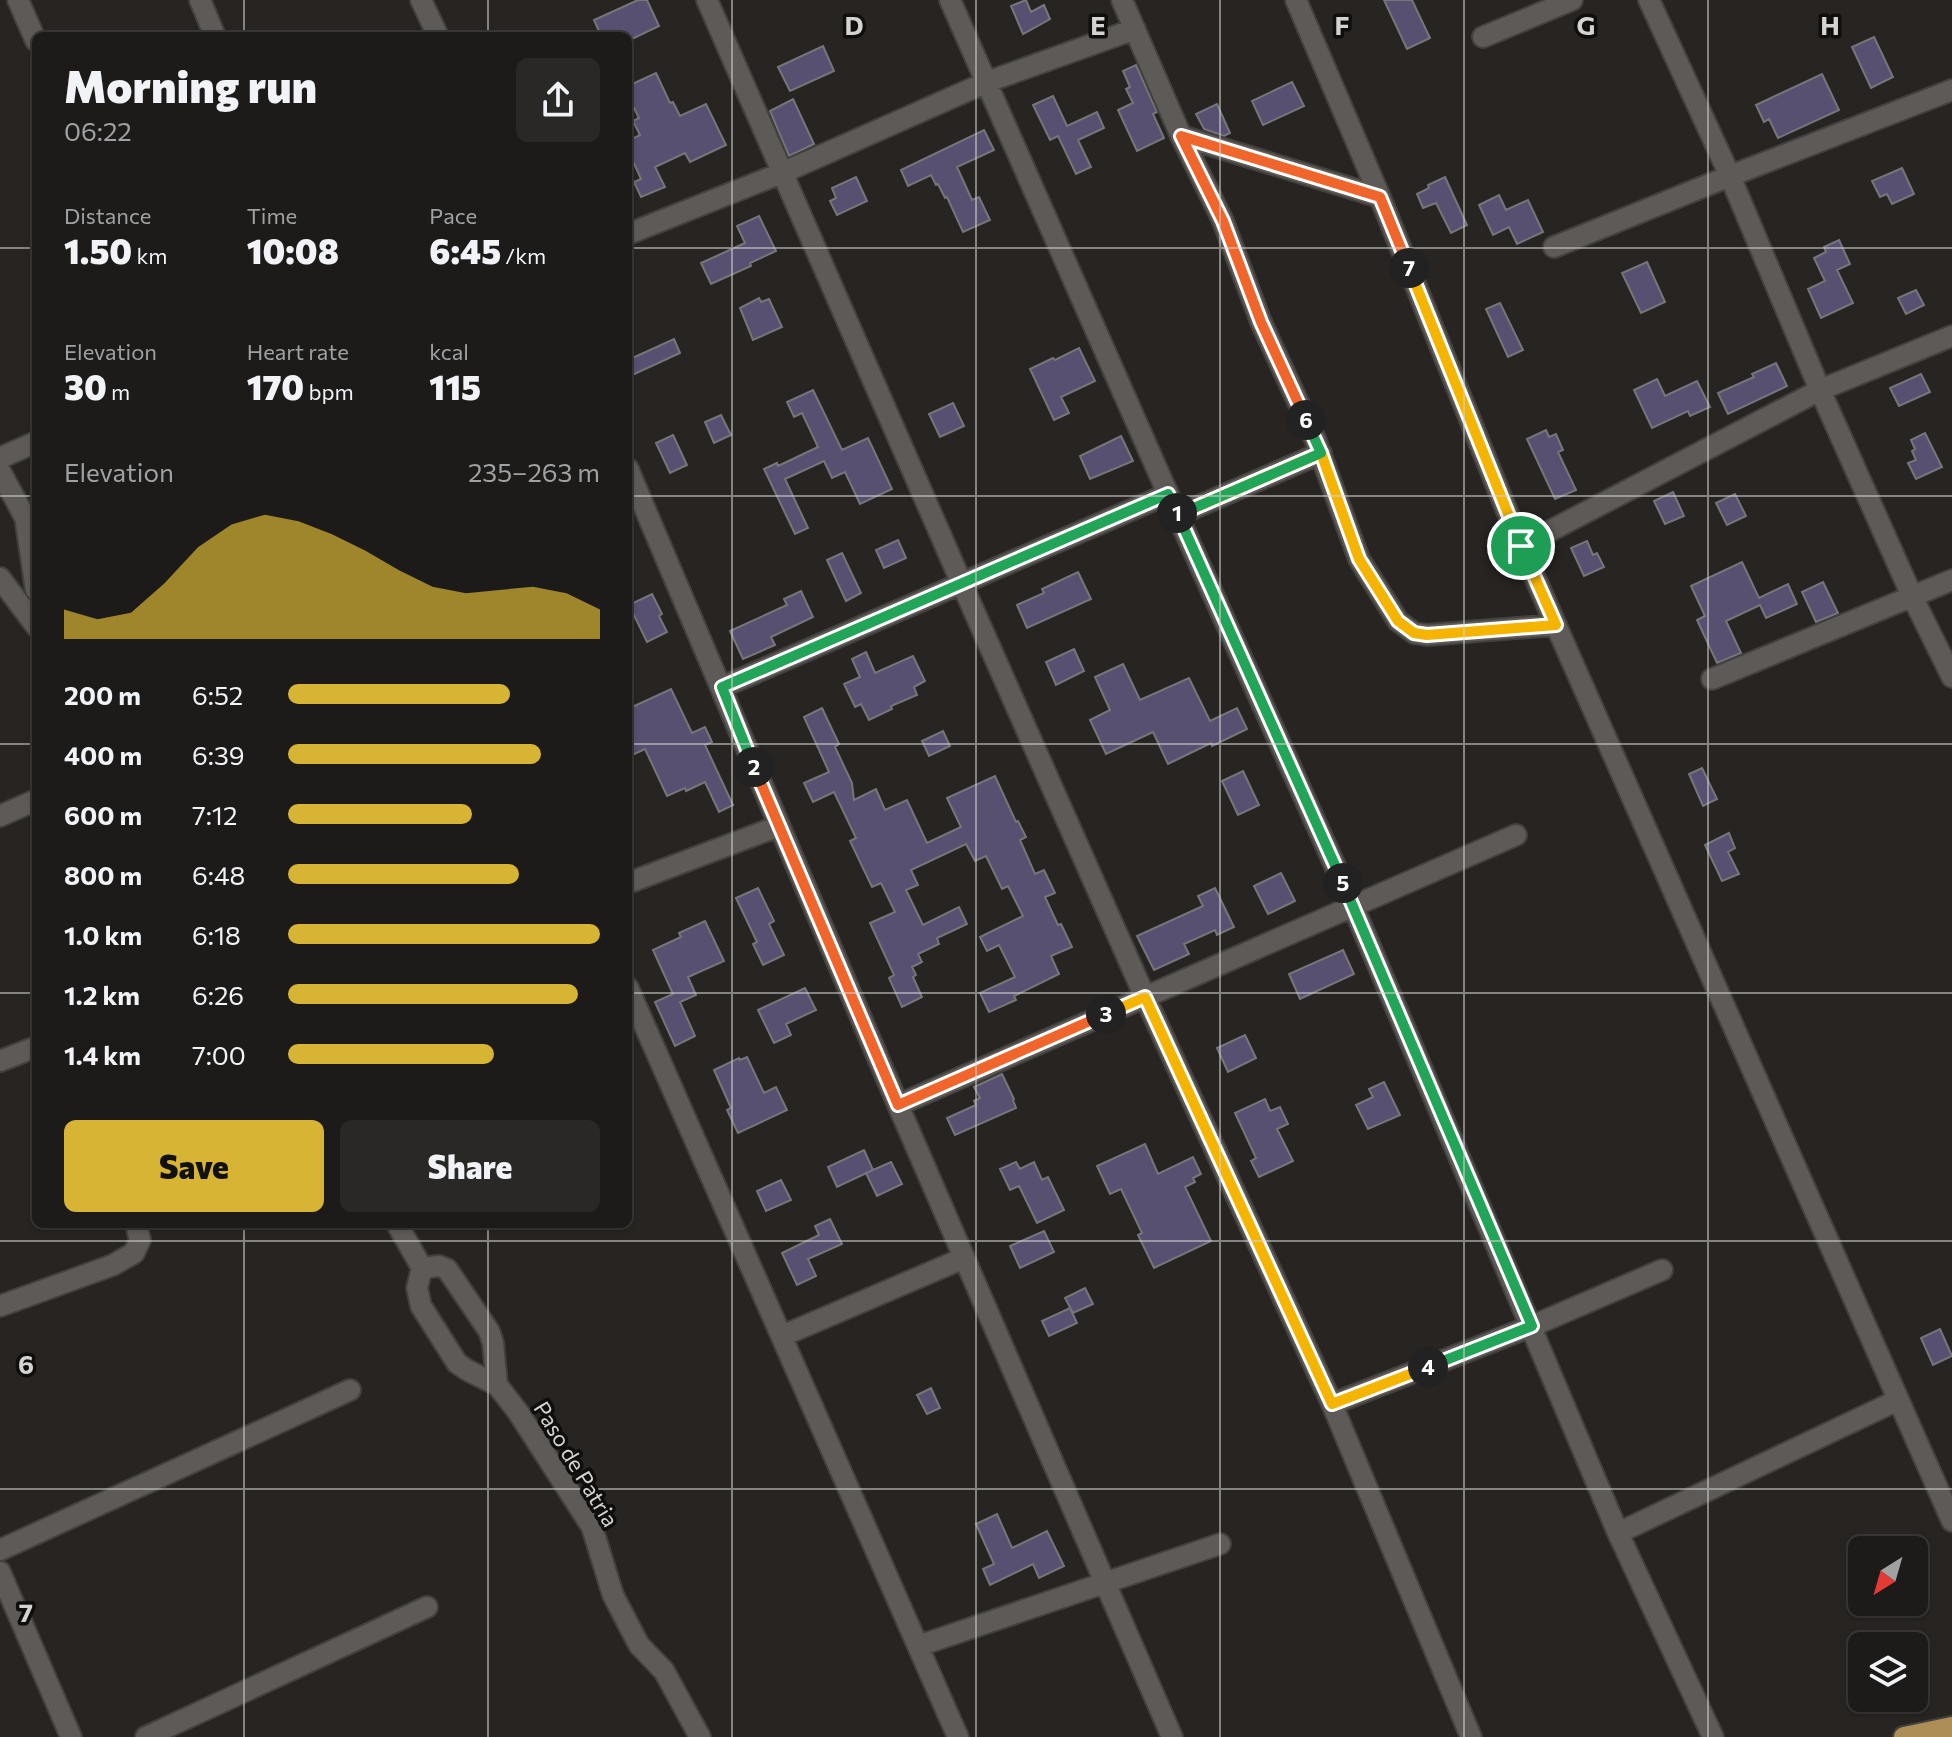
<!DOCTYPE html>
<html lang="en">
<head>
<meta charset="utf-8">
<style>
	:root { --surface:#1d1b19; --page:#2a2826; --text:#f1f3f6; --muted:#a0a1a2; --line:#3b3938; --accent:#d7b434 }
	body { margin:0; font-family:Commissioner,sans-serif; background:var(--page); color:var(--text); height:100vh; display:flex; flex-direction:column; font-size:30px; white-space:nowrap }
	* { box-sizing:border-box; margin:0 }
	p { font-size:26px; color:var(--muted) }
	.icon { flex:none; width:44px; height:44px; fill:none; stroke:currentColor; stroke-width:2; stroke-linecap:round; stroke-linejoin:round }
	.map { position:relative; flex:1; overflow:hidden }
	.details { position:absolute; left:32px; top:32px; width:600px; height:1196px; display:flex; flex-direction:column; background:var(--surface); border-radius:12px; box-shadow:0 2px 6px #0004,0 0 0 2px var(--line) }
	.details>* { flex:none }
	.needle { width:52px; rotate:217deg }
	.fabs { position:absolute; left:1848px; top:1536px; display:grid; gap:16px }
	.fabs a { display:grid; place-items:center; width:80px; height:80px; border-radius:12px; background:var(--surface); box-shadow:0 2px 6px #0004,0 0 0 2px var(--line); font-size:40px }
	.pin { position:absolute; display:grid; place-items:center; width:68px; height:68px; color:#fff; margin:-34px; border:4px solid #fff; border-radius:50%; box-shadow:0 2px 8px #0007 }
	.km { position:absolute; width:40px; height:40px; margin:-20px; border-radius:50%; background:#222; color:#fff; font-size:22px; line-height:40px; text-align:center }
	.round { display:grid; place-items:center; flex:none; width:84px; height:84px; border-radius:12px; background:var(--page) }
	.head { display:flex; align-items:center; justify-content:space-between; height:136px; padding:0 32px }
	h1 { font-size:44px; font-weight:800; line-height:60px }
	.stats { display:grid; grid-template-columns:repeat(3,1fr); gap:12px; height:136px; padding:8px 32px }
	.stats div { display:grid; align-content:center }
	.stats b { font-size:34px; font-weight:800 }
	.stats small { font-size:22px; font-weight:400 }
	.stats p { font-size:22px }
	.chart { height:224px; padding:16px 32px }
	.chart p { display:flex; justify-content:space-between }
	.chart svg { width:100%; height:144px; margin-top:8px; fill:var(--accent); opacity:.7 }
	.button { display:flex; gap:16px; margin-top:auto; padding:16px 32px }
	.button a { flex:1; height:92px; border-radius:12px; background:var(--accent); color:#111; font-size:32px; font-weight:800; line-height:92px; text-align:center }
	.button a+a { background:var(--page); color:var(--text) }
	ul { padding:0 32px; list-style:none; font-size:26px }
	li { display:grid; grid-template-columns:128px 96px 1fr; align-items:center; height:60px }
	li i { height:20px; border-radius:10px; background:var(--accent) }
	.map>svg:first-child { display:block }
	.building { fill:#575071; stroke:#76767a; stroke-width:2 }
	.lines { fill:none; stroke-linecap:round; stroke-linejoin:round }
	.street-casing { stroke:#43413e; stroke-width:24 }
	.primary-casing { stroke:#43413e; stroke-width:24 }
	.street { stroke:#5d5a57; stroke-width:20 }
	.primary { stroke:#ad8e56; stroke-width:20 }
	.split-1-casing { stroke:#fff; stroke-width:16 }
	.split-2-casing { stroke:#fff; stroke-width:16 }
	.split-3-casing { stroke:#fff; stroke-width:16 }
	.split-4-casing { stroke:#fff; stroke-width:16 }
	.split-5-casing { stroke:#fff; stroke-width:16 }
	.split-6-casing { stroke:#fff; stroke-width:16 }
	.split-7-casing { stroke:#fff; stroke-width:16 }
	.split-8-casing { stroke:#fff; stroke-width:16 }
	.split-1 { stroke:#f5b400; stroke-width:10 }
	.split-2 { stroke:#22a559; stroke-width:10 }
	.split-3 { stroke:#f0652b; stroke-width:10 }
	.split-4 { stroke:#f5b400; stroke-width:10 }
	.split-5 { stroke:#22a559; stroke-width:10 }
	.split-6 { stroke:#22a559; stroke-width:10 }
	.split-7 { stroke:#f0652b; stroke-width:10 }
	.split-8 { stroke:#f5b400; stroke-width:10 }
	.grid { fill:none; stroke:#d4d3d1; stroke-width:2; stroke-opacity:0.55 }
	.labels { text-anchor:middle; stroke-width:7; stroke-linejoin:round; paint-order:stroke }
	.street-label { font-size:22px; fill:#d4d3d1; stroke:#0f0e0c }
	.grid-label { font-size:26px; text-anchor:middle; font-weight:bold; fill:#d4d3d1; stroke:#0f0e0c; stroke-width:7; stroke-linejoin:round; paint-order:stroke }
</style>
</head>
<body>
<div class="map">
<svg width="1952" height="1737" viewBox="0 0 1952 1737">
	<rect width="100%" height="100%" fill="#272421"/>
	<path class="building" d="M638 0H647L659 26 628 41V36H601L594 20Z
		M1026 0 1031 12 1044 5 1050 19 1023 34 1011 6Z
		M1384 0H1412L1430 38 1407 49Z
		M1874 37 1893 77 1871 88 1852 47Z
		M823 46 834 71 790 91 778 67Z
		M1136 65 1157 112 1153 114 1164 138 1137 151 1118 110 1133 103 1126 89 1130 87 1123 71Z
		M656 73 670 103 673 102 680 116 706 104 726 145 690 162 685 153 655 167 665 187 641 197 634 182 641 179 628 150V141L640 135 633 121 639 118 628 96V86Z
		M1822 74 1839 110 1778 138 1769 119 1764 122 1756 105Z
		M1292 82 1304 106 1263 125 1252 101Z
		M1053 96 1067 126 1097 112 1104 128 1078 140 1091 167 1076 174 1058 136 1050 140 1033 105Z
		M793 99 814 144 789 156 770 111Z
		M1217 104 1230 133 1224 136 1204 129 1196 114Z
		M984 130 994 150 957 167 972 200 979 197 990 220 963 232 947 197 945 198 938 184 936 185 931 175 908 186 901 170Z
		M1902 168 1914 194 1892 204 1887 194 1880 197 1872 181Z
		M856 177 867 201 837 215 830 201 836 198 832 188Z
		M1445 177 1467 225 1451 233 1436 203 1423 208 1417 194 1429 188 1428 185Z
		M1499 195 1506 210 1528 200 1543 232 1517 244 1509 227 1493 235 1479 205Z
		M759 216 776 251 750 263 751 266 711 284 701 263 745 243 737 226Z
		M1839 240 1850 264 1837 270 1853 303 1821 318 1808 289 1825 281 1814 258 1826 252 1824 247Z
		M1647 262 1665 302 1641 313 1622 273Z
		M1916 290 1924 305 1906 314 1898 298Z
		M759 298 761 302 769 299 782 327 753 340 740 308Z
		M1500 303 1523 350 1508 357 1486 309Z
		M674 339 680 353 628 377V360Z
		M1079 348 1095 381 1061 397 1069 413 1054 420 1030 369 1053 358 1055 360Z
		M1776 363 1787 386 1728 414 1718 393 1754 377 1752 374Z
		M1921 374 1930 392 1899 406 1890 388Z
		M1657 379 1665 396 1697 381 1710 407 1690 416 1688 411 1652 428 1634 390Z
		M813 390 842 450 868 438 892 489 860 504 845 472 832 478 824 461 785 479 808 528 795 534 764 469 777 463 778 466 818 447 802 413 794 417 787 402Z
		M953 403 964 426 940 437 929 414Z
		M721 415 731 435 714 443 705 422Z
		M1546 430 1549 437 1556 434 1563 450 1558 452 1576 490 1555 499 1527 439Z
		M1925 433 1942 467 1916 479 1908 463 1916 460 1912 451 1915 449 1911 440Z
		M673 435 687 465 670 473 656 443Z
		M1121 436 1133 461 1090 479 1080 456Z
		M1673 492 1684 516 1665 524 1654 501Z
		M1735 494 1746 516 1727 525 1716 503Z
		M898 540 906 558 884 568 876 550Z
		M1587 541 1593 555 1597 553 1604 567 1584 576 1571 548Z
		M842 553 861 593 846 601 827 560Z
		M1742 562 1759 598 1788 584 1797 604 1766 618 1760 605 1726 621 1741 653 1717 663 1697 620 1705 616 1691 586Z
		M1078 572 1091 599 1027 628 1017 605 1044 593 1042 589Z
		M1823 582 1838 613 1816 622 1802 592Z
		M801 591 813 617 771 637 775 645 743 659 730 631 787 605 784 599Z
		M652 594 662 614 659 616 667 632 647 642 629 605Z
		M1074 649 1084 671 1056 685 1046 662Z
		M866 652 875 673 913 656 925 681 914 687 917 695 891 706 892 709 869 720 861 704 855 707 844 684 860 677 852 659Z
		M1123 664 1140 700 1189 678 1210 721 1237 708 1247 729 1212 746 1211 743 1168 764 1153 732 1106 754 1090 720 1110 710 1095 677Z
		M671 689 692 733 705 727 712 742 705 745 733 805 719 812 705 782 686 791 685 788 667 796 645 749 628 757V709Z
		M822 708 839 744 835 747 852 783 854 800 876 789 885 810 907 800 927 843 961 827 947 798 995 776 1016 822 1018 821 1026 837 1020 840 1035 874 1044 870 1055 893 1045 897 1058 925 1061 924 1072 947 1051 956 1059 974 1014 996 1016 1000 989 1012 980 993 1015 977 999 945 987 951 980 937 1023 916 1008 886 1002 889 986 856 975 861 966 844 911 870 918 885 906 890 923 925 959 907 967 924 937 938 939 944 918 954 922 962 912 967 916 975 913 977 922 997 902 1007 889 978 894 975 870 923 895 912 881 883 872 887 850 841 856 838 834 792 813 802 804 783 829 772 804 717Z
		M943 731 950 746 929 756 922 741Z
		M1702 768 1717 799 1703 806 1689 774Z
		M1243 771 1259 805 1238 815 1222 781Z
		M1729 833 1735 848 1728 852 1739 874 1722 881 1705 845Z
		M1281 873 1295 901 1268 914 1254 886Z
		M758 888 774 921 769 924 784 955 763 965 753 944 757 942 736 898Z
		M1215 888 1234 927 1217 935 1215 930 1184 944 1189 954 1154 970 1137 936 1203 906 1198 896Z
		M705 921 724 961 688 977 696 995 680 1002 695 1036 675 1046 655 1002 673 994 653 950 681 937 679 933Z
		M1343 950 1354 974 1300 999 1289 974Z
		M805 988 816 1010 786 1024 791 1035 774 1043 758 1010Z
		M1245 1035 1256 1058 1228 1072 1217 1048Z
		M747 1057 764 1093 776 1087 787 1110 738 1133 727 1110 731 1108 714 1070 739 1058 740 1060Z
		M1002 1074 1014 1099 1013 1100 1016 1108 955 1135 947 1118 976 1105 974 1101 980 1098 974 1087Z
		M1384 1082 1400 1115 1368 1129 1356 1105 1373 1097 1369 1089Z
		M1265 1099 1270 1111 1280 1107 1288 1124 1277 1129 1293 1161 1259 1177 1251 1161 1256 1158 1235 1113Z
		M1145 1144 1158 1174 1193 1157 1201 1174 1193 1178 1195 1182 1185 1187 1211 1241 1154 1268 1138 1235 1142 1233 1121 1189 1110 1194 1097 1166Z
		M864 1150 873 1170 837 1187 828 1167Z
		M891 1162 902 1184 877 1196 866 1173Z
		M1016 1162 1020 1169 1034 1162 1042 1180 1048 1177 1064 1210 1037 1223 1019 1186 1010 1190 1000 1169Z
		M781 1180 791 1200 766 1211 757 1191Z
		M830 1219 842 1244 808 1259 816 1276 797 1285 782 1253 819 1235 815 1226Z
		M1044 1231 1054 1252 1020 1268 1010 1246Z
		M1085 1288 1093 1304 1073 1313 1065 1298Z
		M1070 1308 1077 1323 1049 1336 1042 1321Z
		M1940 1329 1952 1356 1933 1365 1921 1338Z
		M931 1388 940 1408 927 1414 917 1395Z
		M997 1514 1012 1548 1047 1531 1064 1566 1039 1578 1033 1564 990 1585 983 1569 994 1564 976 1524Z"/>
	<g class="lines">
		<defs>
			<path id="street" d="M18 0 36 41
				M200 0 215 36
				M421 0 438 36
				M707 0 962 584 1145 997 1332 1404 1471 1737
				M950 0 1168 494 1353 906 1618 1533 1713 1737
				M1122 0 1181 136 1223 221 1261 322 1315 439 1359 559 1398 621 1414 633 1427 635 1556 625
				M1296 0 1380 197 1521 546 1952 1521
				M1649 0 1730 176 1820 390 1912 596 1952 677
				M1483 37 1572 0
				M1181 136 1380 197
				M628 234 784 172 987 82 1135 29
				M1554 247 1730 176 1952 90
				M0 458 36 442
				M628 469 898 1105 1172 1737
				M0 471 36 538
				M1178 515 1321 453
				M26 523 36 590
				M1521 546 1820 390 1952 336
				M0 578 36 626
				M1712 679 1952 580
				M722 687 1168 494
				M0 816 36 800
				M628 883 779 826
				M628 988 958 1737
				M0 1061 36 1047
				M898 1105 1516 835
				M397 1224 422 1268 417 1288 421 1306 457 1363 467 1370 497 1385 518 1412 592 1527 613 1595 639 1645 664 1671 700 1737
				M422 1268 439 1266 447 1269 489 1331 493 1343 497 1385
				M0 1306 113 1265 134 1253 140 1240 136 1224
				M782 1336 964 1258
				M1332 1404 1532 1326 1662 1270
				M1618 1533 1898 1400
				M0 1550 350 1390
				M0 1572 71 1737
				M918 1646 1220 1544
				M146 1737 427 1607"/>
			<path id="primary" d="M1904 1737 1952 1727"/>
		</defs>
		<use href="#street" class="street-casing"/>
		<use href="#primary" class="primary-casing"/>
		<use href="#street" class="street"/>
		<use href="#primary" class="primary"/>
	</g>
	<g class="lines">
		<defs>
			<path id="split-1" d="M1177 513 1178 515 1321 453 1359 559 1398 621 1414 633 1427 635 1556 625 1521 546"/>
			<path id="split-2" d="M754 767 722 687 1168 494 1177 513"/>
			<path id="split-3" d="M754 767 898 1105 1106 1014"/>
			<path id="split-4" d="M1106 1014 1145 997 1332 1404 1428 1367"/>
			<path id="split-5" d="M1343 883 1532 1326 1428 1367"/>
			<path id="split-6" d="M1306 420 1321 453 1178 515 1343 883"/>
			<path id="split-7" d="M1306 420 1261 322 1223 221 1181 136 1380 197 1409 268"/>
			<path id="split-8" d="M1409 268 1521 546"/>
		</defs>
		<use href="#split-1" class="split-1-casing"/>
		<use href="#split-2" class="split-2-casing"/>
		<use href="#split-3" class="split-3-casing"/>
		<use href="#split-4" class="split-4-casing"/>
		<use href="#split-5" class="split-5-casing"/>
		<use href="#split-6" class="split-6-casing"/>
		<use href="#split-7" class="split-7-casing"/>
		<use href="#split-8" class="split-8-casing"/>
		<use href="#split-1" class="split-1"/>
		<use href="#split-2" class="split-2"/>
		<use href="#split-3" class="split-3"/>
		<use href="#split-4" class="split-4"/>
		<use href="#split-5" class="split-5"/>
		<use href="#split-6" class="split-6"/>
		<use href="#split-7" class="split-7"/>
		<use href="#split-8" class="split-8"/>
	</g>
	<path class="grid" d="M244 0V36M488 0V36M732 0V1737M976 0V1737M1220 0V1737M1464 0V1737M1708 0V1737M0 248H36M628 248H1952M0 496H36M628 496H1952M0 744H36M628 744H1952M0 993H36M628 993H1952M244 1224V1737M488 1224V1737M0 1241H1952M0 1489H1952"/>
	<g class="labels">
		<g class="street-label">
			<text transform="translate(576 1464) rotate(59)" y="8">Paso de Patria</text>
		</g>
	</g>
	<g class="grid-label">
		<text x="854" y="35">D</text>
		<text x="1098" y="35">E</text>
		<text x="1342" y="35">F</text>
		<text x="1586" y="35">G</text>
		<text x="1830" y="35">H</text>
		<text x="26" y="1374">6</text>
		<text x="26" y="1622">7</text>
	</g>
</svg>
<div class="fabs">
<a><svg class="needle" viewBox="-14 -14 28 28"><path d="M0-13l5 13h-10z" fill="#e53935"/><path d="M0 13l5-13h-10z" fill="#a0a1a2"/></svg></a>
<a><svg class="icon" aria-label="layers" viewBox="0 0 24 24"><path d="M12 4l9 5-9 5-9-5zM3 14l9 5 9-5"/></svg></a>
</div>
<div class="pin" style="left:1521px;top:546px;background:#1e9e55"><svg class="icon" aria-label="arrive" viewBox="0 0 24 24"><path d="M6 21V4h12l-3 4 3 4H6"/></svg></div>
<b class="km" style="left:1177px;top:513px">1</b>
<b class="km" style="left:754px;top:767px">2</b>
<b class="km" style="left:1106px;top:1014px">3</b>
<b class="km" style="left:1428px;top:1367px">4</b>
<b class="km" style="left:1343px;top:883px">5</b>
<b class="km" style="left:1306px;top:420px">6</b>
<b class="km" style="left:1409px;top:268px">7</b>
<section class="details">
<div class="head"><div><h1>Morning run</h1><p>06:22</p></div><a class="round"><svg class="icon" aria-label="share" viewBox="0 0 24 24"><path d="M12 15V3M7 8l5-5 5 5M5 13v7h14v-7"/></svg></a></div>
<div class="stats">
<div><p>Distance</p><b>1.50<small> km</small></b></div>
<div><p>Time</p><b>10:08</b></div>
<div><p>Pace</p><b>6:45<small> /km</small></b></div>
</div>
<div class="stats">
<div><p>Elevation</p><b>30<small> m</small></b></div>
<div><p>Heart rate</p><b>170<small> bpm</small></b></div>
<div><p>kcal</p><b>115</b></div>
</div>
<div class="chart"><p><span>Elevation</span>235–263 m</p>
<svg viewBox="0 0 160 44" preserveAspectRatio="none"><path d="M0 44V35L10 38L20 36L30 27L40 16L50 9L60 6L70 8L80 12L90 17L100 23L110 28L120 30L130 29L140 28L150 30L160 35V44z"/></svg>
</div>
<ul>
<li><b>200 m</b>6:52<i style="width:71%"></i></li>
<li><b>400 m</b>6:39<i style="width:81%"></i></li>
<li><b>600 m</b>7:12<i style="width:59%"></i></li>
<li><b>800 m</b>6:48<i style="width:74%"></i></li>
<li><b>1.0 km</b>6:18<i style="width:100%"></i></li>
<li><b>1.2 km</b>6:26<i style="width:93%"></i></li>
<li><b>1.4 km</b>7:00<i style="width:66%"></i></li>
</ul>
<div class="button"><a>Save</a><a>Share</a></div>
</section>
</div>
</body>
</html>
